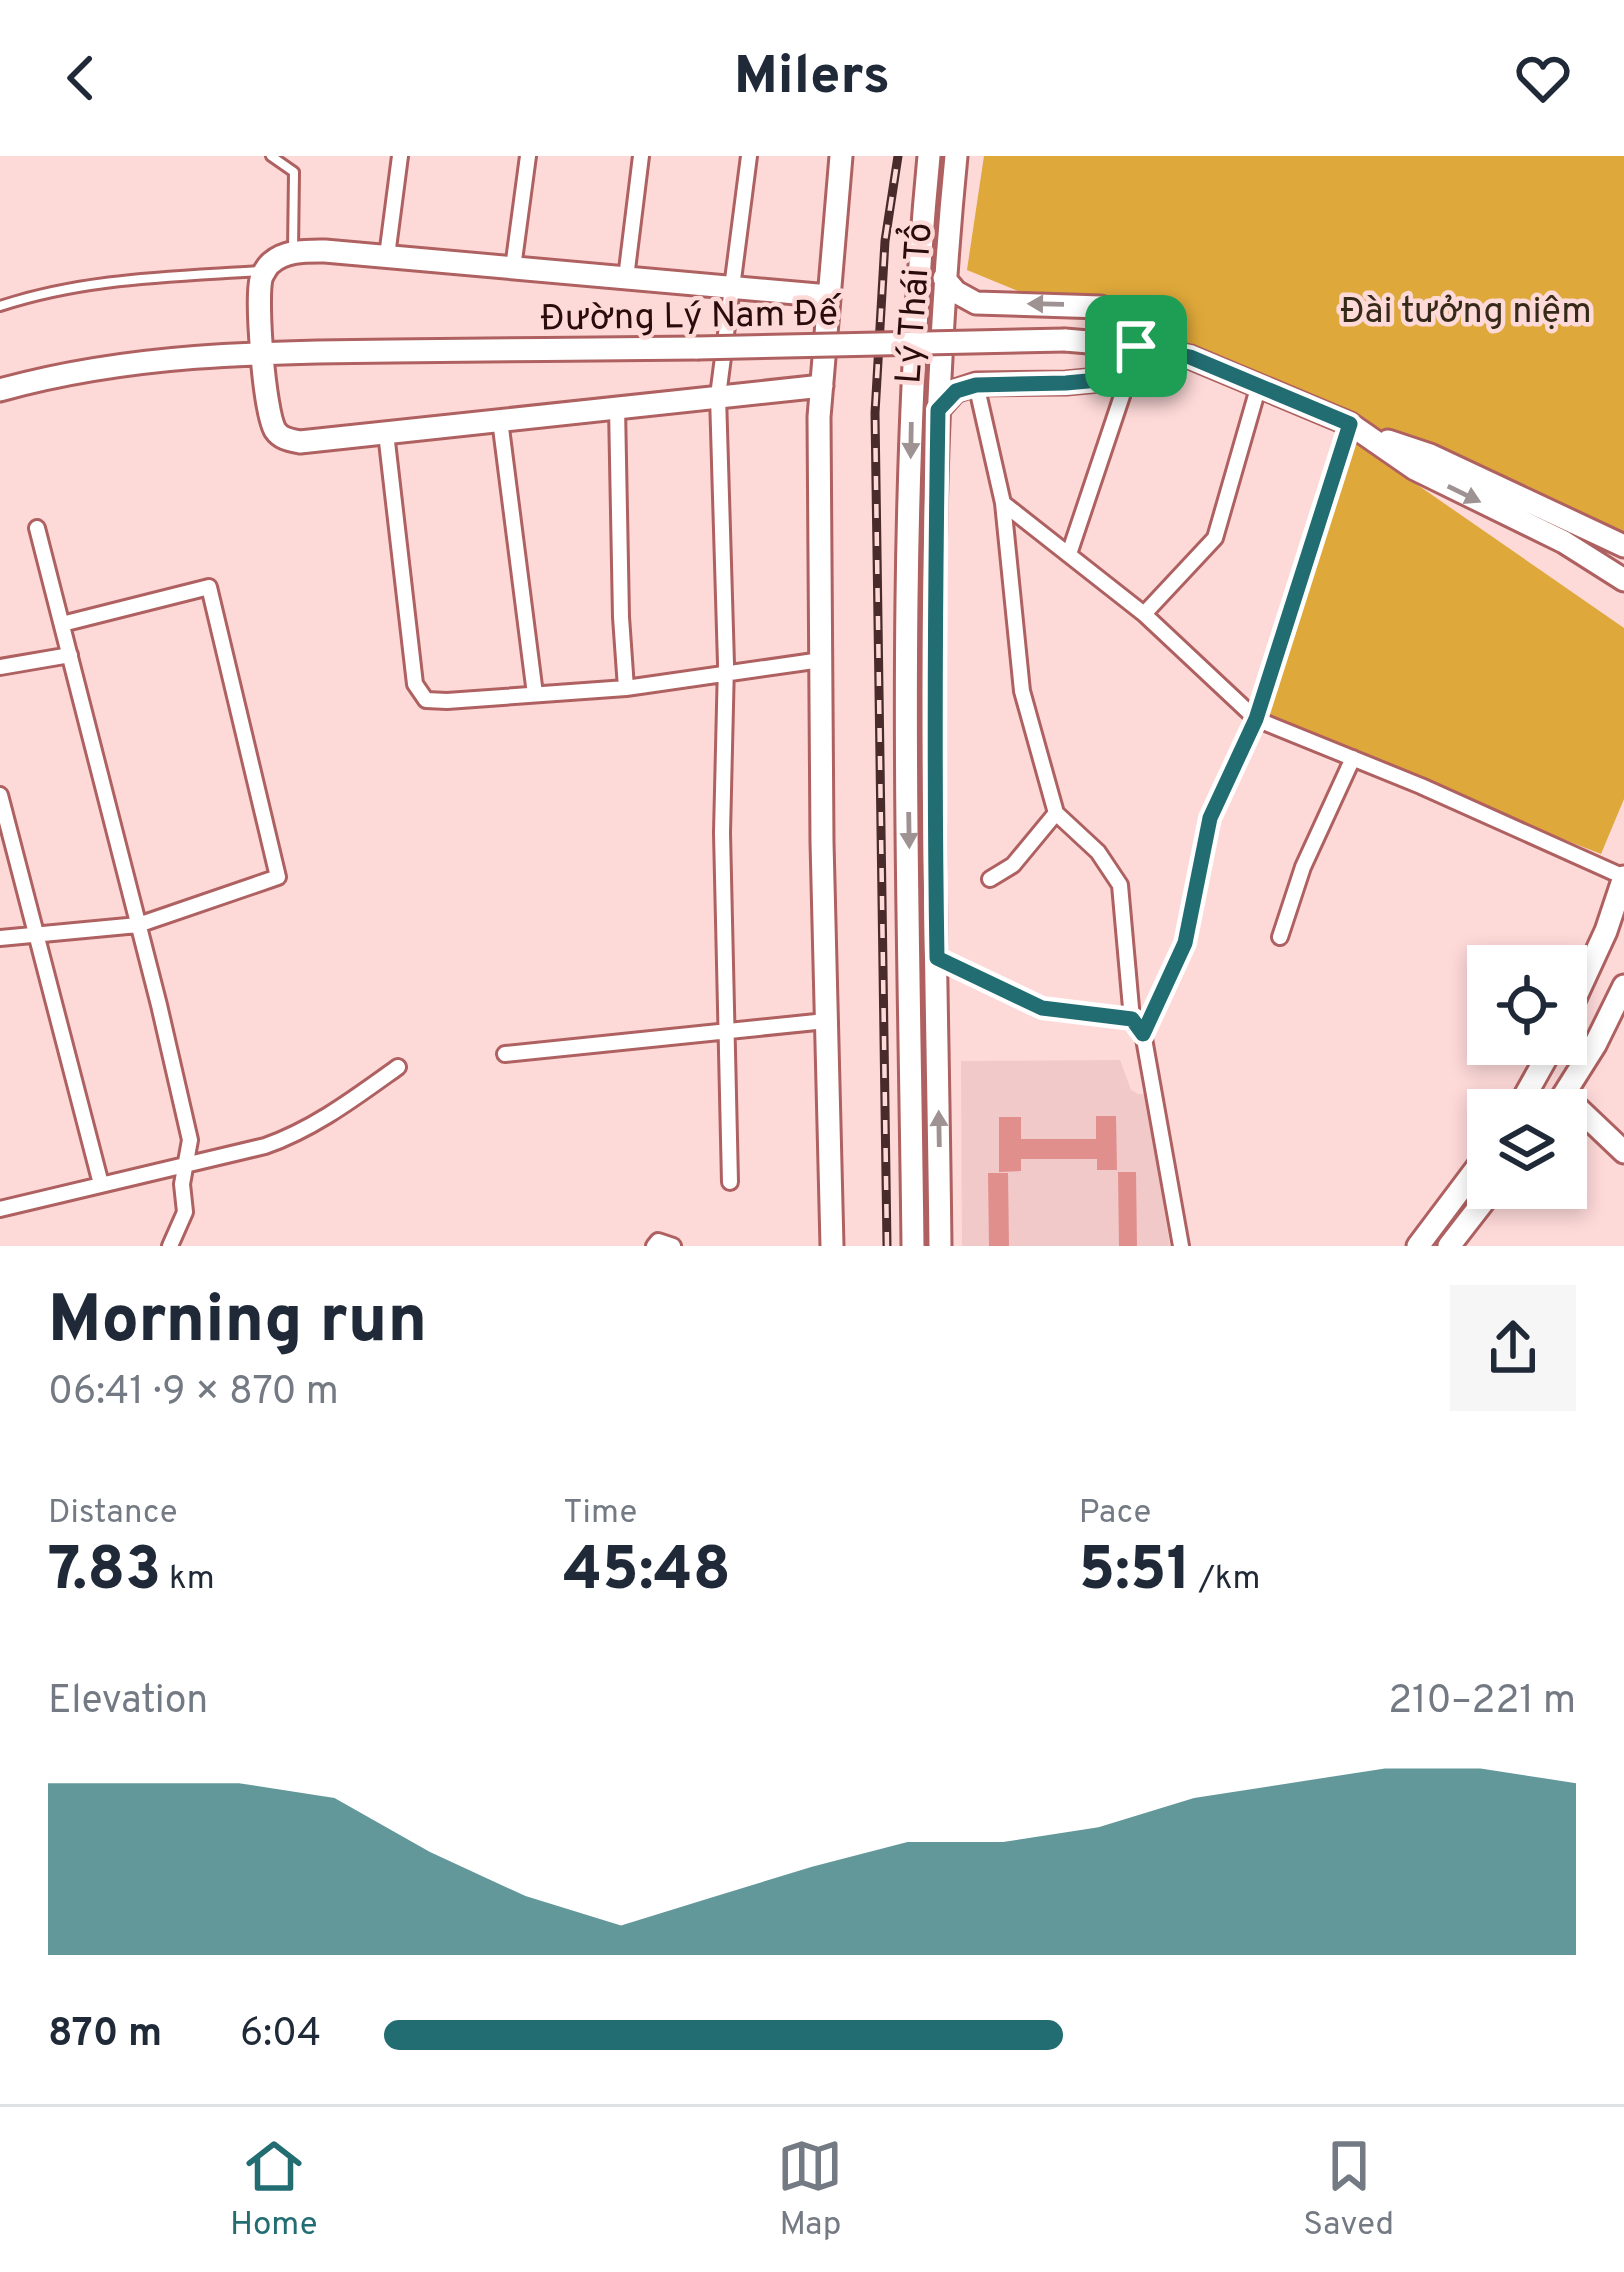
<!DOCTYPE html>
<html lang="en">
<head>
<meta charset="utf-8">
<style>
	:root { --surface:#fff; --page:#f6f6f7; --text:#1f2937; --muted:#747a83; --line:#e0e1e3; --accent:#226d72 }
	body { margin:0; font-family:Overpass,sans-serif; background:var(--page); color:var(--text); height:100vh; display:flex; flex-direction:column; font-size:45px; white-space:nowrap }
	* { box-sizing:border-box; margin:0 }
	p { font-size:39px; color:var(--muted) }
	.icon { flex:none; width:66px; height:66px; fill:none; stroke:currentColor; stroke-width:2; stroke-linecap:round; stroke-linejoin:round }
	.map { position:relative; height:1090px; overflow:hidden }
	.panel { display:flex; flex-direction:column; background:var(--surface); flex:1 }
	.panel>* { flex:none }
	.controls { position:absolute; left:1467px; top:789px; display:grid; gap:24px }
	.controls a { display:grid; place-items:center; width:120px; height:120px; border-radius:0px; background:var(--surface); box-shadow:0 6px 18px #0003; font-size:60px }
	.pin { position:absolute; display:grid; place-items:center; width:102px; height:102px; color:#fff; margin:-51px; border-radius:24px; box-shadow:0 6px 18px #0006 }
	.round { display:grid; place-items:center; flex:none; width:126px; height:126px; border-radius:0px; background:var(--page) }
	.head { display:flex; align-items:center; justify-content:space-between; height:204px; padding:0 48px }
	h1 { font-size:66px; font-weight:800; line-height:90px }
	.figures { display:grid; grid-template-columns:repeat(3,1fr); gap:18px; height:204px; padding:12px 48px }
	.figures div { display:grid; align-content:center }
	.figures b { font-size:60px; font-weight:800 }
	.figures small { font-size:33px; font-weight:400 }
	.figures p { font-size:33px }
	.chart { height:336px; padding:24px 48px }
	.chart p { display:flex; justify-content:space-between }
	.chart svg { width:100%; height:216px; margin-top:12px; fill:var(--accent); opacity:.7 }
	ul { padding:0 48px; list-style:none; font-size:39px }
	li { display:grid; grid-template-columns:192px 144px 1fr; align-items:center; height:90px }
	li i { height:30px; border-radius:15px; background:var(--accent) }
	header { display:flex; justify-content:space-between; align-items:center; height:156px; padding:0 48px; background:var(--surface); font-size:54px; font-weight:800 }
	.tabs { display:flex; justify-content:space-around; align-items:center; height:168px; border-top:3px solid var(--line); background:var(--surface); font-size:33px; color:var(--muted) }
	.tabs a { display:grid; justify-items:center; gap:6px }
	.tabs .active { color:var(--accent) }
	.map>svg:first-child { display:block }
	.built { fill:#f0c9c8 }
	.green { fill:#dfa83a }
	.building { fill:#e18f8d }
	.lines { fill:none; stroke-linecap:round; stroke-linejoin:round }
	.lane-casing { stroke:#ae6160; stroke-width:14 }
	.street-casing { stroke:#ae6160; stroke-width:20 }
	.secondary-casing { stroke:#ae6160; stroke-width:27 }
	.primary-casing { stroke:#ae6160; stroke-width:27 }
	.lane { stroke:#fff; stroke-width:8 }
	.street { stroke:#fff; stroke-width:14 }
	.secondary { stroke:#fff; stroke-width:21 }
	.primary { stroke:#fff; stroke-width:21 }
	.rail-casing { stroke:#4a2b2c; stroke-width:9 }
	.rail { stroke:#fdd9d8; stroke-width:4.5; stroke-dasharray:14; stroke-linecap:butt }
	.secondary-bridge-casing { stroke:#ae6160; stroke-width:27; stroke-linecap:butt }
	.secondary-bridge { stroke:#fff; stroke-width:21 }
	.oneway { fill:#9f9292 }
	.route-casing { stroke:#fff; stroke-width:24 }
	.route { stroke:#226d72; stroke-width:15 }
	.labels { text-anchor:middle; stroke-width:9; stroke-linejoin:round; paint-order:stroke }
	.street-label { font-size:36px; fill:#2a0c0d; stroke:#fdd9d8 }
	.park-label { font-size:36px; fill:#352a18; stroke:#fdd9d8 }
</style>
</head>
<body>
<header><svg class="icon" aria-label="back" viewBox="0 0 24 24"><path d="M15 5l-7 7 7 7"/></svg>Milers<svg class="icon" aria-label="heart" viewBox="0 0 24 24"><path d="M12 20l-8-8c-3-5 5-10 8-4 3-6 11-1 8 4z"/></svg></header>
<div class="map">
<svg width="1624" height="1090" viewBox="0 0 1624 1090">
	<rect width="100%" height="100%" fill="#fdd9d8"/>
	<path class="built" d="M1120 904 1131 934 1138 938H1146L1170 1090H962L961 905Z"/>
	<path class="green" d="M984 0H1624V378L1614 381 967 114Z
		M1347 280 1624 472V643L1601 698 1256 563Z"/>
	<path class="building" d="M1096 960H1116L1117 1014H1097V1003H1021V1015L999 1016V961H1021V983H1096Z
		M1118 1016H1136L1137 1090H1119Z
		M988 1017H1008L1009 1090H989Z"/>
	<g class="lines">
		<defs>
			<path id="lane" d="M271 0 294 16 293 95
				M0 150C85 122 170 121 259 115"/>
			<path id="street" d="M387 100 400 0
				M513 112 528 0
				M626 122 641 0
				M976 228 1003 347 1022 535 1056 657 1098 696 1120 729 1132 863 1143 877 1181 1090
				M617 251 621 461 626 532
				M500 264 535 538
				M386 277 415 528 426 544 447 545 626 532 821 504
				M1003 347 1144 458 1256 563 1421 630 1624 721
				M37 372 159 849 190 984 182 1028 185 1056 170 1090
				M1069 398 1131 213
				M1144 458 1215 382 1259 229
				M0 511 70 499
				M0 639 101 1028
				M990 723 1013 709 1056 657
				M1280 781 1303 711 1353 602
				M0 782 138 769 278 721 209 431 62 468
				M936 802 1042 852 1132 863
				M1143 877 1185 787 1210 662 1256 563 1350 268
				M505 898 826 865
				M730 1026 722 677 726 508 718 240 749 0
				M0 1053 265 990C314 973 356 941 398 911
				M654 1090 658 1085 673 1090"/>
			<path id="secondary" d="M1065 184 1136 190 1190 201 1350 268 1415 313 1564 386 1624 424
				M822 230 300 286C290 284 281 283 275 274 264 254 256 146 261 123 262 119 268 109 271 107 286 94 306 95 325 95L829 140
				M0 234C129 198 260 196 393 195 494 194 596 193 697 192
				M938 254 955 235 976 228 1066 227 1109 223 1131 213 1136 190 1124 163 1101 151 976 147 956 136 944 122
				M1388 285 1430 299 1624 390
				M1564 939 1624 996
				M832 1090 822 686 819 261 841 0
				M913 1090C909 727 894 362 929 0
				M940 1090C936 727 920 362 956 0"/>
			<path id="primary" d="M1566 862 1606 775 1624 721
				M1517 954 1554 888
				M1554 954 1595 889 1624 830
				M1418 1090 1488 997
				M1449 1090 1494 1032"/>
		</defs>
		<use href="#lane" class="lane-casing"/>
		<use href="#street" class="street-casing"/>
		<use href="#secondary" class="secondary-casing"/>
		<use href="#primary" class="primary-casing"/>
		<use href="#lane" class="lane"/>
		<use href="#street" class="street"/>
		<use href="#secondary" class="secondary"/>
		<use href="#primary" class="primary"/>
		<defs>
			<path id="rail" d="M887 1090 875 257 885 85 898 0"/>
		</defs>
		<use href="#rail" class="rail-casing"/>
		<use href="#rail" class="rail"/>
		<defs>
			<path id="secondary-bridge" d="M697 192 1065 184"/>
		</defs>
		<use href="#secondary-bridge" class="secondary-bridge-casing"/>
		<use href="#secondary-bridge" class="secondary-bridge"/>
	</g>
	<defs><path id="oneway-solid" d="M-6-.8H1V-3.2L6.5 0L1 3.2V.8H-6Z" transform="scale(3)"/></defs>
	<g class="oneway">
		<use href="#oneway-solid" transform="translate(1046 148) rotate(-179)"/>
		<use href="#oneway-solid" transform="translate(911 284) rotate(91)"/>
		<use href="#oneway-solid" transform="translate(1464 338) rotate(26)"/>
		<use href="#oneway-solid" transform="translate(909 674) rotate(89)"/>
		<use href="#oneway-solid" transform="translate(939 973) rotate(-91)"/>
	</g>
	<g class="lines">
		<defs>
			<path id="route" d="M1136 190 1190 201 1350 268 1256 563 1210 662 1185 787 1143 878 1132 863 1042 852 937 802C934 619 935 437 938 254L956 235 976 229 1066 227 1109 223 1131 213Z"/>
		</defs>
		<use href="#route" class="route-casing"/>
		<use href="#route" class="route"/>
	</g>
	<g class="labels">
		<g class="street-label">
			<text transform="translate(912 147) rotate(-86)" y="13">Lý Thái Tổ</text>
			<text transform="translate(689 158) rotate(-1)" y="13">Đường Lý Nam Đế</text>
		</g>
		<g class="park-label">
			<text x="1466" y="166">Đài tưởng niệm</text>
		</g>
	</g>
</svg>
<div class="controls">
<a><svg class="icon" aria-label="locate" viewBox="0 0 24 24"><circle cx="12" cy="12" r="6"/><path d="M12 2v4M12 18v4M2 12h4M18 12h4"/></svg></a>
<a><svg class="icon" aria-label="layers" viewBox="0 0 24 24"><path d="M12 4l9 5-9 5-9-5zM3 14l9 5 9-5"/></svg></a>
</div>
<div class="pin" style="left:1136px;top:190px;background:#1e9e55"><svg class="icon" aria-label="arrive" viewBox="0 0 24 24"><path d="M6 21V4h12l-3 4 3 4H6"/></svg></div>
</div>
<section class="panel">
<div class="head"><div><h1>Morning run</h1><p>06:41 · 9 × 870 m</p></div><a class="round"><svg class="icon" aria-label="share" viewBox="0 0 24 24"><path d="M12 15V3M7 8l5-5 5 5M5 13v7h14v-7"/></svg></a></div>
<div class="figures">
<div><p>Distance</p><b>7.83<small> km</small></b></div>
<div><p>Time</p><b>45:48</b></div>
<div><p>Pace</p><b>5:51<small> /km</small></b></div>
</div>
<div class="chart"><p><span>Elevation</span>210–221 m</p>
<svg viewBox="0 0 160 44" preserveAspectRatio="none"><path d="M0 44V9L10 9L20 9L30 12L40 23L50 32L60 38L70 32L80 26L90 21L100 21L110 18L120 12L130 9L140 6L150 6L160 9V44z"/></svg>
</div>
<ul>
<li><b>870 m</b>6:04<i style="width:57%"></i></li>
</ul>
</section>
<nav class="tabs">
<a class="active"><svg class="icon" aria-label="home" viewBox="0 0 24 24"><path d="M3 11l9-7 9 7M6 9v11h12V9"/></svg>Home</a>
<a><svg class="icon" aria-label="map" viewBox="0 0 24 24"><path d="M3 6l6-2 6 2 6-2v14l-6 2-6-2-6 2zM9 4v14M15 6v14"/></svg>Map</a>
<a><svg class="icon" aria-label="saved" viewBox="0 0 24 24"><path d="M7 4h10v16l-5-4-5 4z"/></svg>Saved</a>
</nav>
</body>
</html>
